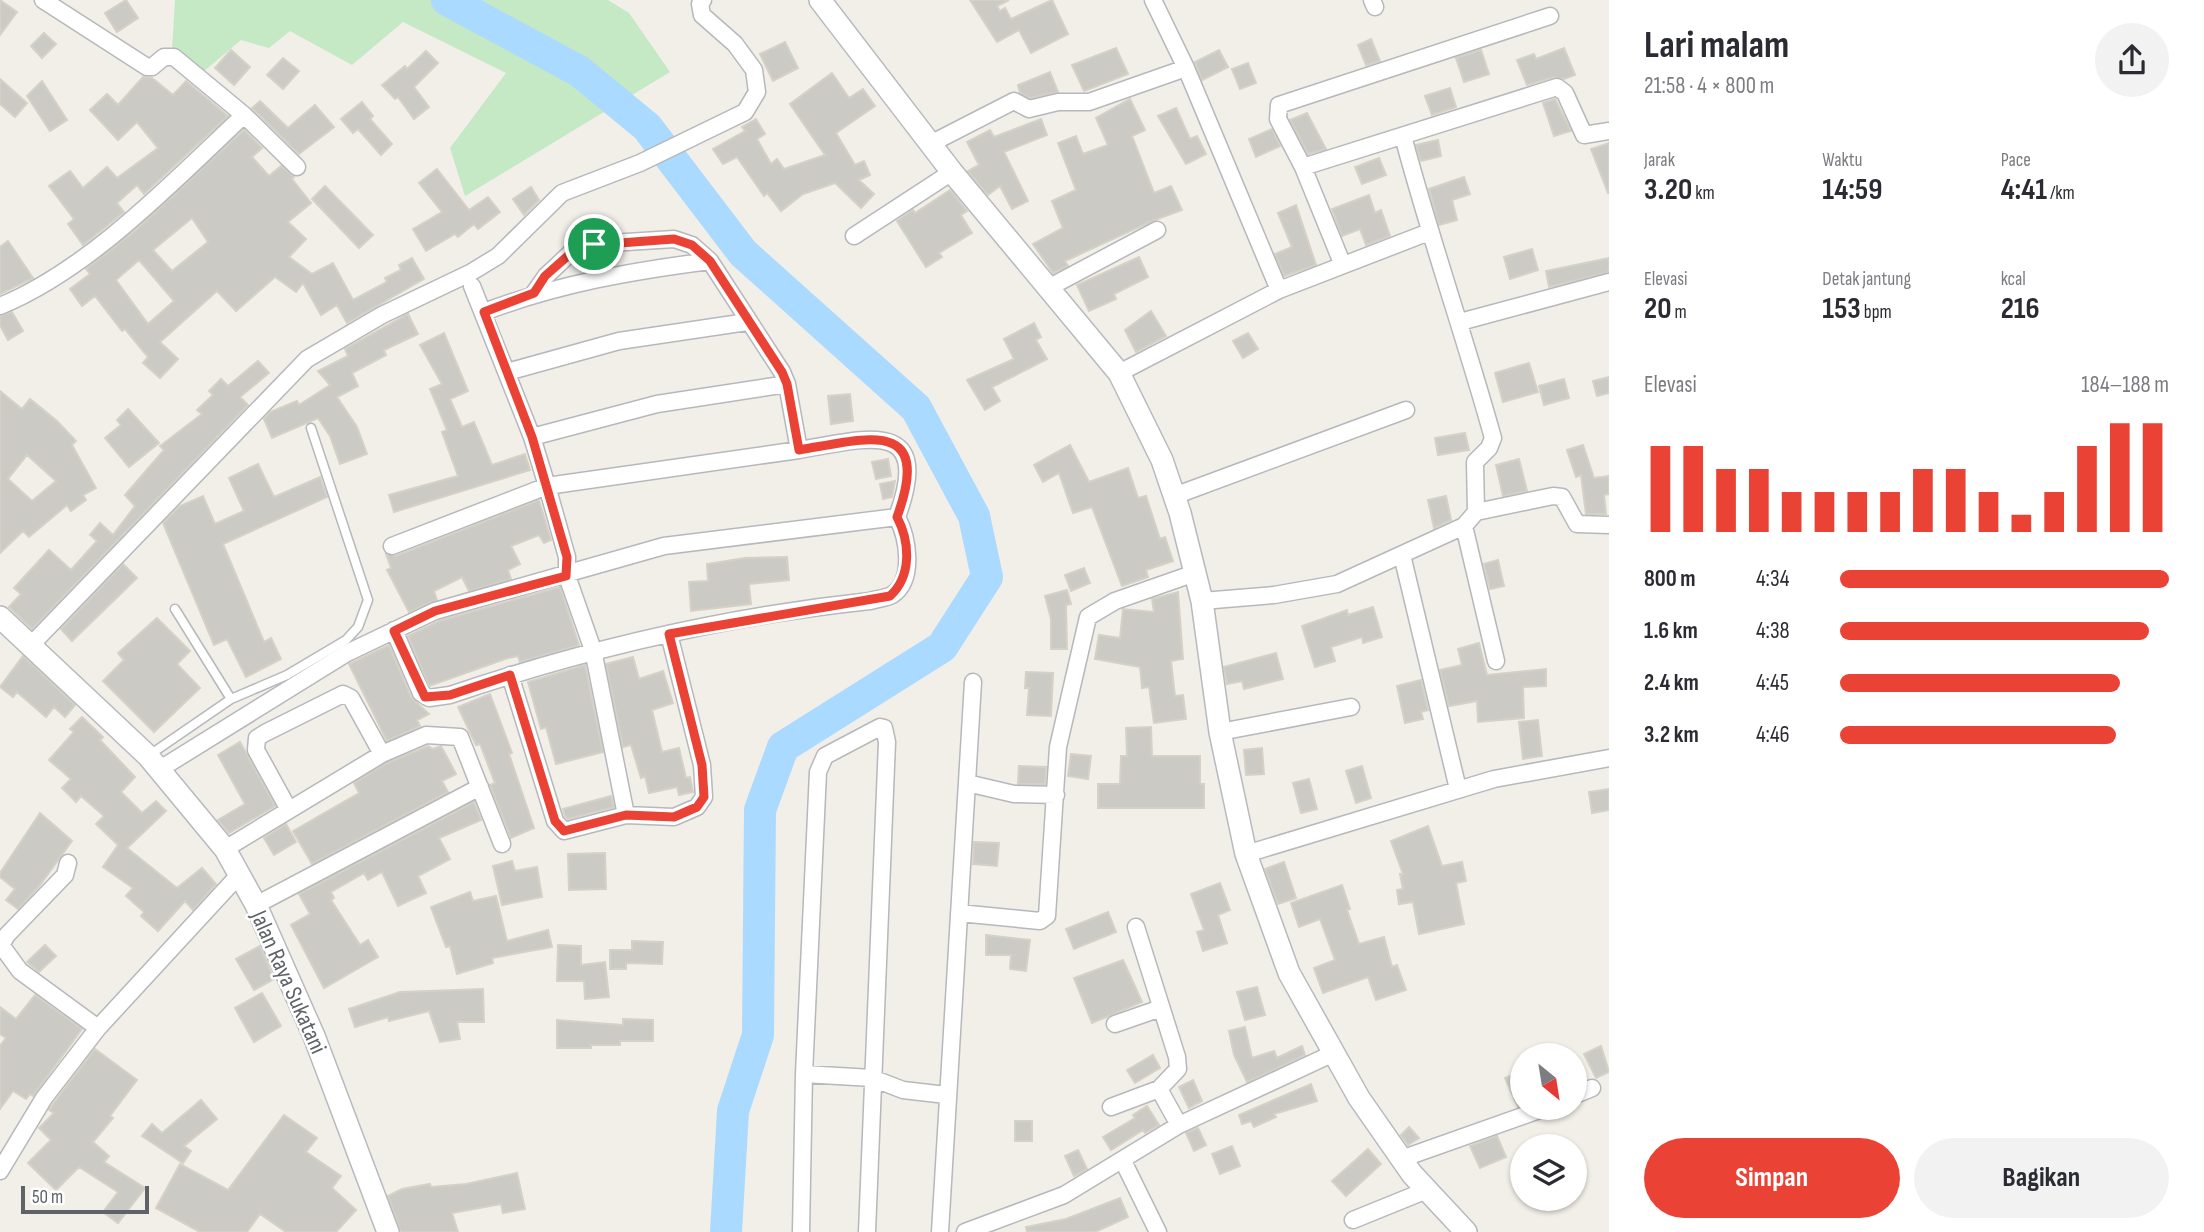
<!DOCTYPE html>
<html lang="id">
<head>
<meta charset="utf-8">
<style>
	:root { --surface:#fff; --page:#f2f2f3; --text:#2b2b33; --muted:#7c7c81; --accent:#ea4335 }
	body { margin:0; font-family:"Sofia Sans Condensed",sans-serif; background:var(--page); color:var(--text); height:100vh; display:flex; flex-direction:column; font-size:26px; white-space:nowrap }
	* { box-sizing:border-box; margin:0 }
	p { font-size:23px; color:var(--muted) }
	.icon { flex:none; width:38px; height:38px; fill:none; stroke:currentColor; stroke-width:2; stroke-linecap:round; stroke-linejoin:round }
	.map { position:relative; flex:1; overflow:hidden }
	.panel { display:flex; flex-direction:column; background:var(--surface); width:595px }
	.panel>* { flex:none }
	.needle { width:46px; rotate:150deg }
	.tools { position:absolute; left:1510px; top:1043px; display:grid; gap:14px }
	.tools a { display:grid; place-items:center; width:77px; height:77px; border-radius:50%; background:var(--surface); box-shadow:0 2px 5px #0004; font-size:35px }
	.scale { position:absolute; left:21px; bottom:18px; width:128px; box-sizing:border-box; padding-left:7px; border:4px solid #5f6368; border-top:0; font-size:19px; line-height:24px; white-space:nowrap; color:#5f6368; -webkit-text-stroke:5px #fff; paint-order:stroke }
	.pin { position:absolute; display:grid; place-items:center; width:60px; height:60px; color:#fff; margin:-30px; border:4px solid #fff; border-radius:50%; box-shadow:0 2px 7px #0007 }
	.round { display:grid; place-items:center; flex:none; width:74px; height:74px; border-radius:37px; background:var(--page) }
	.head { display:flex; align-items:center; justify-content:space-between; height:119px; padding:0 35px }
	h1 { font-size:38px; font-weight:700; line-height:52px }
	.stats { display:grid; grid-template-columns:repeat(3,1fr); gap:10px; height:119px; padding:7px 35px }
	.stats div { display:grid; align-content:center }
	.stats b { font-size:30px; font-weight:700 }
	.stats small { font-size:19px; font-weight:400 }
	.stats p { font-size:19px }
	.chart { height:196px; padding:14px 35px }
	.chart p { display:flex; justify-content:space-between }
	.chart svg { width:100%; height:126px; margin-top:7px; stroke:var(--accent); stroke-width:6 }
	.action { display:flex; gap:14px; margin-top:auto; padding:14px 35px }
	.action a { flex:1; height:80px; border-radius:42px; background:var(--accent); color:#fff; font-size:28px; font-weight:700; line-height:80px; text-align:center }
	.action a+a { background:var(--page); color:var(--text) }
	ul { padding:0 35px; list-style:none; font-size:23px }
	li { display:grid; grid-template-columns:112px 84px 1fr; align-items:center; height:52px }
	li i { height:18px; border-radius:9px; background:var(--accent) }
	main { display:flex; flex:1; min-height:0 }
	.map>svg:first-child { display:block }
	.green { fill:#c5e8c5 }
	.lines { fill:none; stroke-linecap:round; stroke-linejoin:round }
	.river { stroke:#aadaff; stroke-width:32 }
	.building { fill:#cccac5; stroke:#d6d1c6; stroke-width:2; fill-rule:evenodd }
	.lane-casing { stroke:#b5b8bc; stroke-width:11 }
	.street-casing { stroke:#b5b8bc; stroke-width:19 }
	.secondary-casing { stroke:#b6babf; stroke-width:24 }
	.lane { stroke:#fff; stroke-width:8 }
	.street { stroke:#fff; stroke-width:16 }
	.secondary { stroke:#fff; stroke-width:21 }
	.route-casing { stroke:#fff; stroke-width:14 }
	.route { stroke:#ea4335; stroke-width:9 }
	.labels { text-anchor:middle; stroke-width:5; stroke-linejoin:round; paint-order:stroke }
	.street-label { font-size:24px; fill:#5f6368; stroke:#fff }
</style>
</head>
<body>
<main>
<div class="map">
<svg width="1609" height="1232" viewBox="0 0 1609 1232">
	<rect width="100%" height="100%" fill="#f1efe8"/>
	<path class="green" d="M175 0H608L629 13 670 72 465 196 450 148 506 73 403 22 352 65 290 31 269 48 241 40 191 82 171 66Z"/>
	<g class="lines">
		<path class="river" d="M447 0 579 71 647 127 743 253 916 408 974 516 987 577 942 647 783 747 760 810 758 1035 733 1111 726 1232"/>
	</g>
	<path class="building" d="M0 0 17 12 0 35Z
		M126 0 138 18 117 32 105 13Z
		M970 0H1009L997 6 1000 11 1005 8 1011 19 1052 0 1068 34 1031 53 1019 30 997 42Z
		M44 33 56 44 42 58 31 46Z
		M1371 39 1380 61 1366 65 1358 45Z
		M785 42 798 68 773 81 760 54Z
		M1116 48 1128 74 1084 91 1072 65Z
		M1564 48 1575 75 1564 79 1554 77 1527 85 1517 60 1534 54 1536 59Z
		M231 50 250 67 234 85 215 68Z
		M1219 50 1228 67 1202 80 1195 62Z
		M1481 50 1489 74 1464 82 1456 58Z
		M426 51 438 63 414 87 429 107 414 119 398 97 395 99 382 85 405 66 407 69Z
		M283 58 299 71 283 89 267 75Z
		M1248 63 1256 83 1240 89 1232 69Z
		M1050 72 1058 92 1030 98 1020 93 1018 85Z
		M832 73 849 98 863 89 875 106 836 133 855 165 864 161 870 175 859 180 874 194 861 208 835 183 803 194 781 211 767 193 764 196 737 157 723 164 713 149 745 131 742 127 756 119 765 134 757 139 771 164 777 159 784 169 825 155 790 104Z
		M143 77 152 78 173 95 186 81 228 116 144 194 137 185 117 203 124 212 83 245 68 224 74 219 49 186 70 171 83 188 107 167 117 178 158 148 137 122 118 140 90 110 107 94 118 105Z
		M0 79 27 103 15 117 0 104Z
		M42 81 67 120 50 131 27 96Z
		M1450 88 1456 107 1432 115 1425 96Z
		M1130 99 1145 130 1132 136 1154 193 1171 186 1182 210 1152 221 1065 261 1068 266 1053 273 1033 244 1063 228 1052 201 1076 190 1058 143 1076 136 1083 154 1108 145 1096 118Z
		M1555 99 1571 131 1554 136 1543 103Z
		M260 101 288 128 315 105 334 127 299 154 252 108Z
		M362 102 373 116 370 119 392 144 381 155 358 129 353 133 341 119Z
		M1176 108 1190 139 1197 136 1206 154 1186 164 1158 116Z
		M1307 113 1326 149 1308 154 1290 120Z
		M1041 119 1047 135 1004 152 1028 201 1012 209 1000 186 988 195 968 171 979 165 967 142 990 130 994 137Z
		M1272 129 1280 146 1256 157 1249 139Z
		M244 130 262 148 252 157 269 176 281 166 294 177 292 179 311 203 288 222 306 239 289 257 312 274 333 263 353 300 387 282 385 278 401 270 399 265 412 258 424 279 347 323 337 305 321 315 303 283 296 292 275 277 236 311 217 291 160 342 178 359 160 378 143 363 148 357 125 329 122 331 95 296 82 306 70 289 90 274 86 269 136 230ZM192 218 208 242 172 271 153 250ZM139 260 174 301 148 324 116 280Z
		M1438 140 1441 156 1421 161 1416 145Z
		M1609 143V193H1608L1591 149Z
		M1379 158 1386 175 1362 184 1355 167Z
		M437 169 469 210 488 197 500 212 478 229 474 224 458 237 455 234 426 251 413 229 442 212 419 183Z
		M1464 177 1470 194 1452 200 1457 220 1439 225 1429 189Z
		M325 186 373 235 359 248 312 199Z
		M531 187 539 200 524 215 513 199Z
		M950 190 967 211 961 215 972 233 939 253 942 257 926 267 897 221 913 210 915 213Z
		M1369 195 1375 213 1381 210 1390 236 1366 245 1360 229 1342 236 1332 209Z
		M1296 205 1316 265 1284 276 1275 254 1292 247 1278 213Z
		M8 241 33 278 0 294V247Z
		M1532 249 1538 270 1510 279 1504 257Z
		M1139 257 1148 277 1114 294 1116 299 1089 311 1077 285Z
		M1609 258V272L1549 287 1546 271Z
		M1151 311 1166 336 1136 352 1125 330Z
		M12 312 23 331 8 340 0 325V316Z
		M408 314 418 334 384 350 386 355 352 373 358 386 337 397 357 427 367 454 340 464 330 436 318 418 272 438 264 419 270 412 297 401 299 405 330 385 318 371 348 356 345 349Z
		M1034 323 1041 337 1036 340 1047 359 992 387 1000 401 985 410 967 380 1014 359 1004 339Z
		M444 333 468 391 450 399 462 427 474 422 492 465 525 454 530 470 394 512 389 495 458 476 442 432 447 430 430 389 442 384 420 345Z
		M1248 333 1258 349 1243 358 1233 341Z
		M258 361 269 373 240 397 248 405 32 629 9 607 21 594 14 588 49 550 71 570 97 541 90 535 100 523 113 535 135 506 125 495 164 450 160 446 202 414 197 410 213 395 209 391 221 379 228 386Z
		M1529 363 1538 392 1503 402 1495 373Z
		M1609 377V393L1597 396 1593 381Z
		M1564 379 1569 398 1544 405 1539 386Z
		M0 391 22 409 30 399 57 421 76 441 72 445 96 488 83 495 86 500 71 511 67 505 29 537 23 531 0 553ZM27 455 56 481 32 501 8 479Z
		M850 394 853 421 831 424 828 396Z
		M128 409 159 443 129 467 105 438 121 425 117 420Z
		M1465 433 1469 450 1438 455 1435 438Z
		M1070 445 1089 482 1128 468 1138 498 1146 496 1160 539 1165 537 1173 561 1146 570 1148 577 1122 586 1092 507 1073 513 1059 473 1043 482 1034 465Z
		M1583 445 1594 478 1609 476V494L1604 495 1606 514H1586L1581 475 1576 477 1567 450Z
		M888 459 891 476 876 479 872 462Z
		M1519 459 1527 491 1503 496 1496 465Z
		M258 464 274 497 320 477 327 497 223 544 264 642 271 638 281 659 246 677 227 639 214 645 163 523 180 506 203 496 215 524 244 511 229 478Z
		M895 481 892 497 883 499 880 484Z
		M1446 496 1451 520 1434 528 1428 500Z
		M539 500 551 540 544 543 539 535 511 546 520 564 508 570 511 579 469 591 462 577 434 591 437 600 409 612 387 570 391 568 386 554 396 556Z
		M787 557 789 580 749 584 751 604 691 611 689 582 708 581 707 564 745 558Z
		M1498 560 1504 586 1490 589 1484 564Z
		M123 564 137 578 72 641 61 629Z
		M1084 568 1090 583 1071 591 1065 575Z
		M560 587 579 645 520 662 518 656 505 659 429 686 408 636 439 621Z
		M1067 590 1071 604 1066 605 1067 649H1051V619L1045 596Z
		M1178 592 1183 659 1171 661 1175 696 1183 695 1186 719 1154 723 1149 687 1142 688 1140 667 1095 659 1099 635 1120 638 1123 609 1154 612 1152 599Z
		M1373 607 1382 637 1363 643 1362 637 1331 647 1335 661 1315 667 1302 626 1347 610 1348 615Z
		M157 618 190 651 177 664 200 688 154 732 103 681 124 660 118 653Z
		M1479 643 1487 675 1546 669V686L1523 687 1524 718 1478 722 1477 701 1449 706 1440 670 1462 665 1458 649Z
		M389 645 411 697 429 714 417 720 420 726 387 741 349 664Z
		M1276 653 1283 679 1244 689 1242 681 1227 684 1224 667Z
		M23 656 75 705 65 717 54 707 46 717 17 692 13 697 0 687Z
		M633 657 639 679 663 671 673 703 652 710 662 752 679 748 686 778 690 777 693 792 679 795 677 787 649 793 645 776 641 778 631 745 623 747 606 664Z
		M585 665 603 752 556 764 546 727 541 729 528 682Z
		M1026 672 1053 673 1051 716 1027 715 1029 688H1025Z
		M1421 680 1428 710 1421 712 1423 719 1405 723 1397 686Z
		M490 694 512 753 509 754 534 828 511 838 490 785 495 783 480 744 476 745 458 707Z
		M82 717 103 737 100 740 135 777 121 792 142 813 156 801 166 811 127 848 177 888 202 868 216 884 193 910 185 901 158 931 141 916 144 912 126 896 133 888 103 867 118 845 96 824 104 816 81 796 76 802 62 788 71 779 49 760 74 732 70 729Z
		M1538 720 1542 756 1523 759 1519 722Z
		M1151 727 1152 756H1200V784H1204V808H1098V784H1120L1121 756H1127L1126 728Z
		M240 742 275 806 229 833 218 820 245 804 218 755Z
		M428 746 433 749 441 746 456 774 442 781 448 792 312 864 293 831 359 793 354 783 387 763Z
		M1262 748 1264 774 1246 775 1244 750Z
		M1071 754 1091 756 1088 779 1068 776Z
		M1019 766 1046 767 1045 784H1018Z
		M1362 766 1371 798 1356 803 1346 771Z
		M1309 779 1317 809 1301 813 1293 783Z
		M1609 789V810L1592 813 1589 792Z
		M611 796 614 807 568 819 565 816 563 809Z
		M474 802 481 820 439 838 450 859 418 876 426 893 398 906 382 872 368 880 364 873 331 892 334 898 331 900 360 945 368 940 378 957 324 988 291 925 310 914 299 894Z
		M40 813 72 841 40 885 18 909 6 900 15 889 0 877V873Z
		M286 824 296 842 274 855 264 838Z
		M1428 826 1442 866 1462 862 1466 881 1456 883 1464 924 1419 934 1413 902 1399 904 1397 890 1403 889 1400 874H1403L1391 841Z
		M974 842 999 843 997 866 973 864Z
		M605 853 606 889 569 890 568 854Z
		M512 861 515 871 537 867 542 897 502 905 493 866Z
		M1284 862 1296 898 1278 904 1265 869Z
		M1220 883 1230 910 1218 915 1227 943 1203 951 1197 932 1204 930 1191 894Z
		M1342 885 1350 909 1347 910 1359 944 1384 937 1392 967 1397 965 1406 990 1376 1000 1368 977 1323 993 1314 968 1335 960 1320 919 1299 927 1291 903Z
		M470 892 473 901 496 896 507 941 548 930 552 947 492 958 493 963 457 974 450 946 446 947 431 907Z
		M1108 912 1116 932 1074 949 1066 929Z
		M986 935 1030 940 1026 971 1010 969 1011 955H986Z
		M632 941 663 942 662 964 626 963V969H610V950H632Z
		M45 945 56 956 39 972 27 962Z
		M558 945 581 946V965L605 962 609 997 585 999 584 981H557Z
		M260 946 274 979 254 990 236 959Z
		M1123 960 1142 1002 1092 1023 1074 978Z
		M1257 987 1265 1015 1245 1020 1237 992Z
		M483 989 484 1022H457L460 1039 440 1042 429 1011 389 1021 388 1017 355 1027 349 1009 400 992Z
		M262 993 281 1026 254 1042 235 1008Z
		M35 995 82 1029 33 1096 30 1094 26 1099 13 1091 0 1109V1046L6 1038 0 1034V1007L16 1019Z
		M623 1019 653 1020V1041H620V1045H591V1048H557V1020L623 1025Z
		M1245 1027 1252 1058 1274 1051 1277 1058 1302 1046 1305 1055 1247 1082 1234 1055 1229 1031Z
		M1601 1046 1609 1072 1596 1078 1584 1054Z
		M95 1049 137 1080 110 1116 113 1118 93 1142 109 1156 104 1162 145 1188 118 1223 103 1212 118 1192 79 1167 56 1190 28 1163 51 1140 39 1128 54 1113 49 1110 53 1104Z
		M1153 1055 1160 1068 1135 1083 1127 1070Z
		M1522 1071V1105L1518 1107 1505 1078Z
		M1193 1080 1202 1101 1189 1108 1179 1087Z
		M1311 1084 1317 1101 1274 1114 1276 1117 1254 1127 1251 1121 1242 1124 1239 1115Z
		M201 1100 217 1119 184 1146 191 1151 183 1163 142 1136 152 1124 162 1133Z
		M1147 1106 1159 1125 1145 1133 1143 1130 1111 1150 1103 1137 1135 1118 1133 1115Z
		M284 1115 317 1138 306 1152 341 1176 332 1188 356 1210 336 1232H286L260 1214 247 1232H200L156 1208 180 1164 228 1190Z
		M1015 1121H1032V1141H1015Z
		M1409 1127 1419 1138 1408 1145 1401 1135Z
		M1198 1128 1206 1145 1194 1151 1186 1133Z
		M1497 1136 1506 1157 1480 1168 1470 1146Z
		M1232 1146 1240 1166 1220 1174 1212 1154Z
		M1368 1149 1381 1164 1346 1196 1332 1181Z
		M1078 1150 1087 1169 1074 1176 1065 1156Z
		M517 1173 525 1209 503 1213 501 1204 452 1213 458 1232H401L388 1196 402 1189 430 1184 431 1187 466 1184Z
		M1120 1198 1128 1217 1095 1232H1027L1026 1227 1066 1219Z"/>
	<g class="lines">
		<defs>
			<path id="lane" d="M175 609 231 699
				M148 756 231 699 287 675 346 640 358 627 368 600 311 428"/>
			<path id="street" d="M43 0 147 67H152L164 57H174L244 115 297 167
				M1153 0 1186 68 1279 290
				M1372 0 1375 7
				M1403 136C1430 238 1465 337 1493 438L1489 448 1475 462 1476 512
				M932 143 1014 101 1029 109 1058 102H1089L1186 68
				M1303 167 1557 87 1565 93 1584 135 1609 131
				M854 236 952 172
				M1342 263 1303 167 1278 119 1279 105 1550 16
				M472 286 532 437 547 486 567 557V576L593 650 626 815
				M1048 288 1157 230
				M0 306C89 270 174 181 244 115
				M484 312C558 284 631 271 710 261
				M1460 322 1609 282
				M507 372 619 341 747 322
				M1119 373 1279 290 1429 232
				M532 437 657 404 787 384
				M1174 496 1406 410
				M1464 526 1496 661
				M392 546 547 486 799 450 787 384 782 372 710 261 692 245 674 239 579 245 546 276 534 293
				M1402 555 1458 789
				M1202 601 1274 595 1337 584 1464 526 1476 512 1553 496 1562 497 1577 524 1609 525
				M394 630 421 693 429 698 450 695C586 649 727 616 870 601 877 599 886 598 892 595 915 580 908 538 897 517
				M31 645 307 359 382 315 470 273 498 256 562 193 640 163 745 112 757 92 754 70 735 44 702 15 700 4 703 0
				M510 675 555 821 564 831 626 815 674 817 697 807 704 797 702 765 669 634
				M1220 732 1351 707
				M160 769 347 653 435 611 664 546 897 517C934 416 865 439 799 450
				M967 783 1014 794 1056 795
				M289 810 256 750 257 738 265 733 343 694 351 698 382 754
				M225 849 382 754 426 735 460 737 502 844
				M1246 854 1494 779 1609 758
				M68 863 65 875 7 935 1 945 20 971 98 1028
				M256 905 480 787
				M959 913 1040 921 1047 916 1058 747 1088 617 1115 601 1195 573
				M1136 927 1177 1057 1178 1069 1159 1089 1179 1125
				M1115 1024 1161 1008
				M804 1074 872 1078 903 1090 946 1095
				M1575 1095 1592 1088
				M1111 1107 1159 1089
				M1401 1159 1545 1108
				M1123 1161 1158 1232
				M0 1171 44 1098 98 1028 239 875
				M1353 1220 1427 1190
				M801 1232 804 1074 818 772 825 756 880 727 884 728 887 742 867 1232
				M940 1232 973 682
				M965 1232 1064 1195 1179 1125 1334 1053"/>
			<path id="secondary" d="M820 0 952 172 1119 373 1162 460 1180 513 1202 601 1220 732 1246 854 1289 973 1359 1098 1412 1174 1466 1232
				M0 617 148 756 225 849 256 905 314 1036 388 1232"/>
		</defs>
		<use href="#lane" class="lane-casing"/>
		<use href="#street" class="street-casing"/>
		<use href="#secondary" class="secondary-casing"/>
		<use href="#lane" class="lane"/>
		<use href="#street" class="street"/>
		<use href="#secondary" class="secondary"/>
	</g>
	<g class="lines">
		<defs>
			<path id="route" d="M674 239 692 245 710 261 782 372 787 384 799 450C865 439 934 416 897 517 910 542 912 576 890 596L669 634 702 765 704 797 697 807 674 817 626 815 564 831 555 821 510 675 450 695 425 697 394 631 435 611 566 576 567 557 532 437 484 312 534 293 545 276 579 246Z"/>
		</defs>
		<use href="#route" class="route-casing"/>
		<use href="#route" class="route"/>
	</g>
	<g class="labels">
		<g class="street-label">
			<text transform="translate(289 982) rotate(66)" y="8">Jalan Raya Sukatani</text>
		</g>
	</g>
</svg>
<div class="tools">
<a><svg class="needle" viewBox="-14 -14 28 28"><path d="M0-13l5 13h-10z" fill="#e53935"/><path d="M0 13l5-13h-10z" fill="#7c7c81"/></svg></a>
<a><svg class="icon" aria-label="layers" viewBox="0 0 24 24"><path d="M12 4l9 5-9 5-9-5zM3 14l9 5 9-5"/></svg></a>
</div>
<div class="scale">50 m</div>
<div class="pin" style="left:594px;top:244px;background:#1e9e55"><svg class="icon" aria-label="arrive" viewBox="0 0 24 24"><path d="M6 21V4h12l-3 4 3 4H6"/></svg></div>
</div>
<section class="panel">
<div class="head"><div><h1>Lari malam</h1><p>21:58 · 4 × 800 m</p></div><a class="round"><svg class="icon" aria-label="share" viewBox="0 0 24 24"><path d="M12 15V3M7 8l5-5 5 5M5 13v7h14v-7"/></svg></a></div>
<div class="stats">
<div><p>Jarak</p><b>3.20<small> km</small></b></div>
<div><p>Waktu</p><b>14:59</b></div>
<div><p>Pace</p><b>4:41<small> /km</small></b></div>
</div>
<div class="stats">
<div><p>Elevasi</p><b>20<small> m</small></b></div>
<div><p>Detak jantung</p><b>153<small> bpm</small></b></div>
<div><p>kcal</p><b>216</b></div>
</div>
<div class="chart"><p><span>Elevasi</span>184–188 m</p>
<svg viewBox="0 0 160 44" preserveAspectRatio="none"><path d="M5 44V14M15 44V14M25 44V22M35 44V22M45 44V30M55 44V30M65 44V30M75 44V30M85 44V22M95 44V22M105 44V30M115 44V38M125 44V30M135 44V14M145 44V6M155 44V6"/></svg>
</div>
<ul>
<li><b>800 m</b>4:34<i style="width:100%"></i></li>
<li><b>1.6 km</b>4:38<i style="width:94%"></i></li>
<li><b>2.4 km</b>4:45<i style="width:85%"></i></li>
<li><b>3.2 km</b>4:46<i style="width:84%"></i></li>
</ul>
<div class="action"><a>Simpan</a><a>Bagikan</a></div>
</section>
</main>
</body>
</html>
